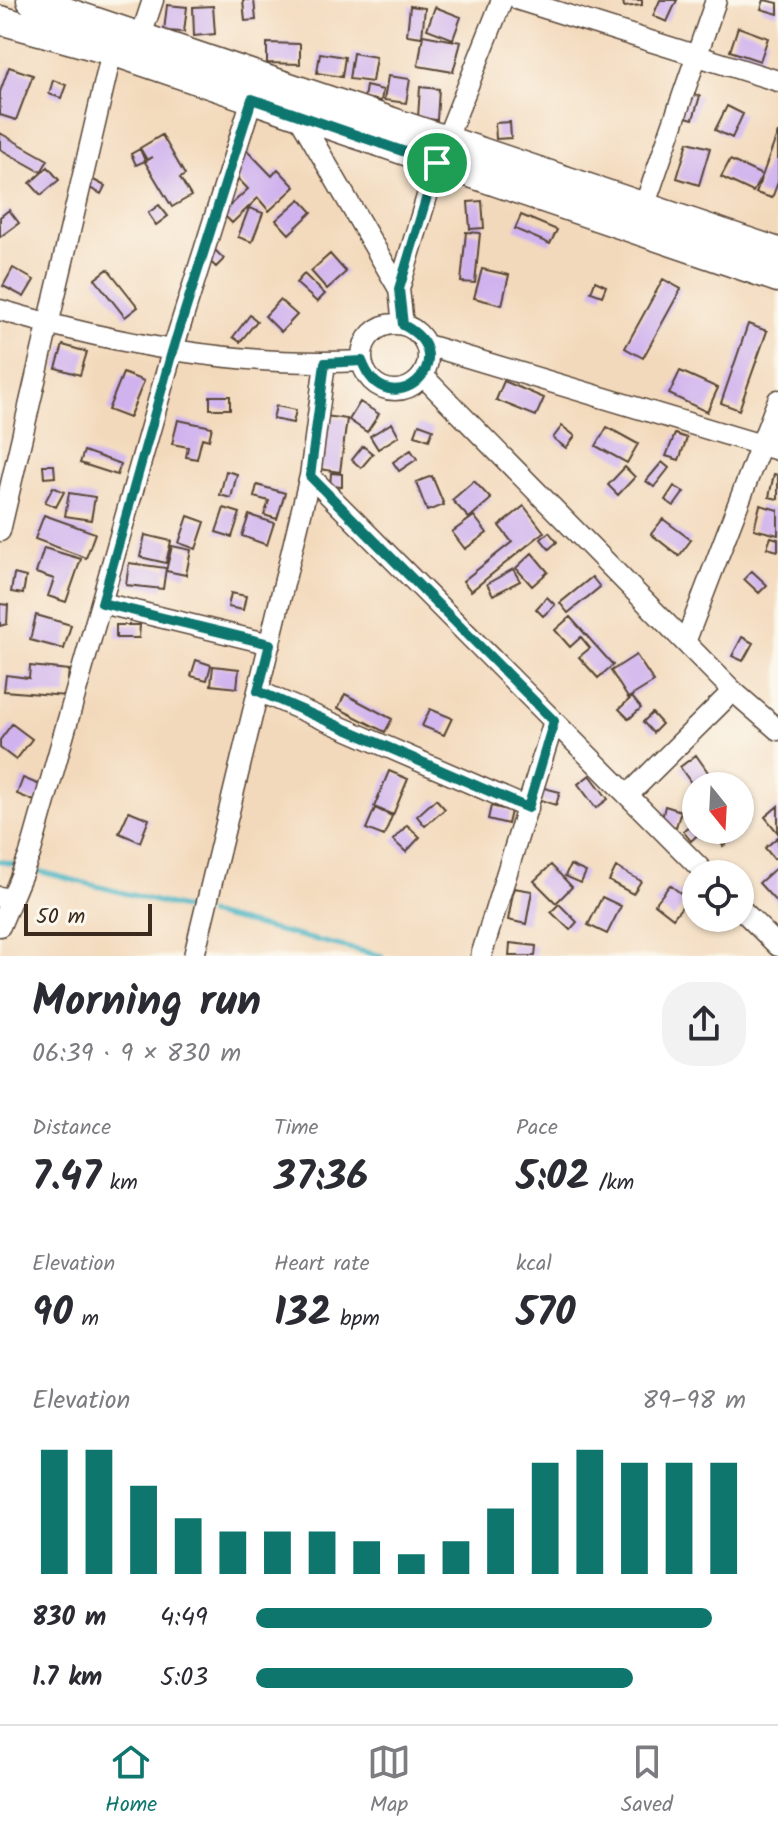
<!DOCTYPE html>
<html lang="en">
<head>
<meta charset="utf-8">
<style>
	:root { --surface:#fff; --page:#f2f2f3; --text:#2b2b33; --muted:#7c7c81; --line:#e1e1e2; --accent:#0f766e }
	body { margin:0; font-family:Kalam,sans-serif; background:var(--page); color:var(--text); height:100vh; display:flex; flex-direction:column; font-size:30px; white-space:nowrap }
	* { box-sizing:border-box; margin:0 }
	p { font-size:26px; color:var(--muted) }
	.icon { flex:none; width:44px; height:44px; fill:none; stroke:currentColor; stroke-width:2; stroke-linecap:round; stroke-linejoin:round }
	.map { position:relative; height:956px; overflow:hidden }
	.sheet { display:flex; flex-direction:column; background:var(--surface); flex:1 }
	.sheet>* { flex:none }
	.needle { width:52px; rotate:162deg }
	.tools { position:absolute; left:682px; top:772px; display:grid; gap:16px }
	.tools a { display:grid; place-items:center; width:72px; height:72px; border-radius:50%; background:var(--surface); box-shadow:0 2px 6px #0004; font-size:40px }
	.scale { position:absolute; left:24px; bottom:20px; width:128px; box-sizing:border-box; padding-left:8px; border:4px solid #3b2a1e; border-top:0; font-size:22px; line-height:28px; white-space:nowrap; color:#3b2a1e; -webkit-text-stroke:6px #fbf7ec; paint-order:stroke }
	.pin { position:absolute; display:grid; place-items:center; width:68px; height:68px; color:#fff; margin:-34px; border:4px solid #fff; border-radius:50%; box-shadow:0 2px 8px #0007 }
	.round { display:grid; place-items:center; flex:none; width:84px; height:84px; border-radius:32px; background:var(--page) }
	.summary { display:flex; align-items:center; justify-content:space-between; height:136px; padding:0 32px }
	h1 { font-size:44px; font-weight:800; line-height:60px }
	.metrics { display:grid; grid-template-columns:repeat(3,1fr); gap:12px; height:136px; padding:8px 32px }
	.metrics div { display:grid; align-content:center }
	.metrics b { font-size:40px; font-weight:800 }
	.metrics small { font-size:22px; font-weight:400 }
	.metrics p { font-size:22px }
	.chart { height:224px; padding:16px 32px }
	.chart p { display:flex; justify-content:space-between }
	.chart svg { width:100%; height:144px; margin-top:8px; stroke:var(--accent); stroke-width:6 }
	ul { padding:0 32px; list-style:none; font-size:26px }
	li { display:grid; grid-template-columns:128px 96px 1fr; align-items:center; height:60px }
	li i { height:20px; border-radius:10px; background:var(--accent) }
	.tab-bar { display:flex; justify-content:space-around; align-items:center; height:112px; border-top:2px solid var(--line); background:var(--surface); font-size:22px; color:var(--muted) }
	.tab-bar a { display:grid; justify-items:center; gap:4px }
	.tab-bar .current { color:var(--accent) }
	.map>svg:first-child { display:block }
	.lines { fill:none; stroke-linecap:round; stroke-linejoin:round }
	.stream { stroke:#45b2c2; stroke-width:5 }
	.building { fill:#d0b3ee }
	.street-casing { stroke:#574436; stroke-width:23 }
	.secondary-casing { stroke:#574436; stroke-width:31 }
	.street { stroke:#fff; stroke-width:20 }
	.secondary { stroke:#fff; stroke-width:28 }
	.route-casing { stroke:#fff; stroke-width:16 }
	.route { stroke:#0f766e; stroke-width:10 }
</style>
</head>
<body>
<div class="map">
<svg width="778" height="956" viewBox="0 0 778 956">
	<rect width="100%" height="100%" fill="#fbf7ec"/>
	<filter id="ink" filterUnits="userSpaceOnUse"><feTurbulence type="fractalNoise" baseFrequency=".0125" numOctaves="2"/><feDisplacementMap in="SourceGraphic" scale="16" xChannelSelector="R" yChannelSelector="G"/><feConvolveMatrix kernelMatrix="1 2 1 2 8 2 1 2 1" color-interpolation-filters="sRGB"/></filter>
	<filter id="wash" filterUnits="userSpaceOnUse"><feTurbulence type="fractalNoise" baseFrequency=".006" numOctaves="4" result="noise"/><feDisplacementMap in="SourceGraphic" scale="32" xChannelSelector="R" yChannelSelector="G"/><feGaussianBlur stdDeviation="1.8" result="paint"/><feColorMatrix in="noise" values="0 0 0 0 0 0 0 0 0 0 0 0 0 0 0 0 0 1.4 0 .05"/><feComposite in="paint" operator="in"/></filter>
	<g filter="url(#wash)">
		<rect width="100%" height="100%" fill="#f3d9bb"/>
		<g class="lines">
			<path class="stream" d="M0 861 20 866
				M30 869 198 912
				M208 914 382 956"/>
		</g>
		<g id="blocks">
			<path class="building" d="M243 0H254L256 20 245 21Z
				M623 0H642V5L624 7Z
				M660 0H677L667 22 653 16Z
				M764 0 778 3V14L761 9Z
				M167 5 187 7 184 32 164 31Z
				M213 6 215 34 194 36 193 7Z
				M410 6 425 8 422 37 407 35Z
				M435 7 461 17 453 39 427 29Z
				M738 27 768 38 760 61 730 51Z
				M423 35 461 42 453 72 418 66Z
				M267 43 300 44V64L267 63Z
				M320 53 345 57 342 77 317 73Z
				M353 53 376 57 372 82 349 79Z
				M9 67 33 75 16 120 0 115V92Z
				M388 76 410 79 406 103 384 100Z
				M53 80 66 85 61 98 49 94Z
				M366 86 383 90 381 101 364 98Z
				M420 87 439 89 437 120 418 118Z
				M685 92 700 96 693 119 679 115Z
				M727 106 743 114 732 138 715 130Z
				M510 122 511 138 496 139 495 123Z
				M778 132V182L772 198 756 193Z
				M0 133 48 160 41 172 0 149Z
				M162 135 185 175 180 178 191 196 172 207 145 162 153 157 147 160 140 148Z
				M688 142 710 148 699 185 677 178Z
				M245 148 272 176 278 169 295 187 269 211 258 198 232 223 222 213 248 189 226 166Z
				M140 149 145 161 136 165 131 154Z
				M730 160 762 175 753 192 721 177Z
				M48 167 59 180 41 195 30 183Z
				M82 174 105 186 101 194 78 182Z
				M300 199 312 212 289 234 276 220Z
				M482 201 484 228 470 229 468 202Z
				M159 205 168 216 156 225 148 213Z
				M249 208 263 213 252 242 238 237Z
				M9 210 19 223 0 237V217Z
				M521 215 557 230 550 244 515 229Z
				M466 232 480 233 475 283 461 282Z
				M212 247 224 259 216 267 203 255Z
				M330 254 346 272 327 289 311 271Z
				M13 268 34 280 24 297 3 286Z
				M108 269 138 307 125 317 95 279Z
				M482 269 509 275 502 305 474 298Z
				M304 274 325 294 317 302 296 283Z
				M663 279 681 289 643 358 625 348Z
				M595 281 606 286 602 296 591 292Z
				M280 300 297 315 281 332 265 316Z
				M250 315 257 321 240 342 233 337Z
				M748 324 767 331 739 410 721 403Z
				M63 345 87 352 80 375 56 368Z
				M680 371 718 388 707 412 669 394Z
				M123 373 144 381 129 418 108 410Z
				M504 381 544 398 536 416 496 400Z
				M210 396H230V409H210Z
				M360 402 379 414 367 432 349 420Z
				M276 406 296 410 293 423 273 419Z
				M325 416 347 419 340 472 319 469Z
				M178 420 212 427 209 440 202 438 197 459 186 457 188 447 172 444Z
				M392 423 399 436 378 449 370 436Z
				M419 424 433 429 429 440 415 435Z
				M562 426 575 436 566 448 553 438Z
				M607 427 638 444 627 463 596 446Z
				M675 434 687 438 679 460 666 456Z
				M363 446 373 454 361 468 352 460Z
				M411 450 417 459 399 471 393 462Z
				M84 451 121 464 117 475 80 463Z
				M662 462 669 468 654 487 646 481Z
				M43 465H54L55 477 44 478Z
				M625 467 635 477 618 495 608 485Z
				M226 471 237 474 231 498 220 495Z
				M331 473 342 474V487L330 486Z
				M774 474 778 475V499L769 497Z
				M432 476 444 505 427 511 416 482Z
				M474 481 491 499 469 518 452 500Z
				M257 485 285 493 277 519 264 515 269 501 254 497Z
				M674 486 684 492 674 506 665 500Z
				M53 487 64 492 56 507 45 502Z
				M69 493 95 497 91 520 65 516Z
				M760 505 778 510V535L754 529Z
				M524 506 544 532 471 591 463 581 512 542 499 526Z
				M224 508 240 513 232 537 216 532Z
				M44 515 95 533 86 558 35 539Z
				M249 515 274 523 267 545 242 536Z
				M188 516 205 522 196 549 179 543Z
				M474 516 487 533 465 549 452 532Z
				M663 519 691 540 679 556 651 534Z
				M549 532 557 542 549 549 541 539Z
				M145 535 171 541 166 563 140 557Z
				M771 537 778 539V551L767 548Z
				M172 546 191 550 186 575 166 571Z
				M44 548 81 559 66 602 48 596 54 579 36 573Z
				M532 553 548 572 532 586 516 568Z
				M129 563 166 568 163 589 126 585Z
				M513 569 520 581 493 595 487 584Z
				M752 571 767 585 759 593 744 579Z
				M14 574 26 577 23 594 11 592Z
				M592 577 600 587 568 613 560 603Z
				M231 593 246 596 243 610 228 607Z
				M547 597 555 605 543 616 536 609Z
				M0 604 8 605 7 624 0 626Z
				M36 615 71 625 64 649 30 640Z
				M570 617 613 665 598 678 579 657 590 648 581 637 570 647 555 630Z
				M116 625H140L139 638H116Z
				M742 637 753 643 743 661 732 656Z
				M636 655 654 682 628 698 611 671Z
				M196 660 211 665 207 680 191 676Z
				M30 666 69 670 66 696 4 691 6 675 29 678Z
				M213 666 239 669 237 688 211 685Z
				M345 694 392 719 385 732 338 708Z
				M632 697 641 708 629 719 619 709Z
				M430 709 452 718 444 735 422 726Z
				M652 713 662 724 653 733 643 722Z
				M12 724 32 739 16 760 0 748V740Z
				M696 755 710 775 694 787 680 767Z
				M389 771 408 779 393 815 374 807Z
				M590 775 608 799 596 808 578 784Z
				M23 778 45 787 39 803 17 794Z
				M540 787 560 792 556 805 537 799Z
				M436 799 445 809 425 826 417 816Z
				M491 806 511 811 508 824 488 819Z
				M665 806 681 811 676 827 661 823Z
				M778 806V833L765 817Z
				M375 808 392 816 384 836 366 829Z
				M129 811 149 819 140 842 119 833Z
				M696 820V830H703L691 841 683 831Z
				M407 825 420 837 406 852 393 840Z
				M713 830H737L740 835 723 846Z
				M778 837V856L774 859 765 848Z
				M551 865 572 887 556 903 534 881Z
				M570 865 586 872 581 883 565 876Z
				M778 866V904L759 883Z
				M616 867 641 881 633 894 609 881Z
				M670 885 688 899 673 918 655 904Z
				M514 888 532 891 526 924 508 920Z
				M602 897 621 906 607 934 588 925Z
				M559 904 577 922 570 930 551 912Z
				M510 943 536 946 535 956H509Z"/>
		</g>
	</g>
	<g filter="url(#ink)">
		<use href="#blocks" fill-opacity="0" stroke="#574436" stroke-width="2"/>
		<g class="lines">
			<defs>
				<path id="street" d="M519 0 778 81
					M141 36 153 0
					M298 115 399 289 403 325
					M644 207 716 0
					M399 289 437 163 502 0
					M0 310C119 345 238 367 362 361
					M362 357a33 33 0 1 1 66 0a33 33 0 1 1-66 0Z
					M427 345 778 450
					M423 376 733 691 778 730
					M310 476 706 874
					M0 531 112 51
					M102 603 270 644
					M686 640 778 400
					M258 691 528 808
					M628 795 733 691
					M0 897 11 900 30 854 172 352 252 99
					M740 908 778 946
					M0 926 11 900
					M194 956 310 476 325 363
					M481 956 554 721"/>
				<path id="secondary" d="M31 0 778 252
					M0 20 112 51 778 278"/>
			</defs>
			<use href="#street" class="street-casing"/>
			<use href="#secondary" class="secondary-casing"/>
			<use href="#street" class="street"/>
			<use href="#secondary" class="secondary"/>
		</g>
	</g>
	<g class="lines" filter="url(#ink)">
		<defs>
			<path id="route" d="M252 99 437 163 399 289 403 325C469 359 387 429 362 361L325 363 310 476 554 721 528 808 258 691 270 644 102 603 172 352Z"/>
		</defs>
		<use href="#route" class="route-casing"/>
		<use href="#route" class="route"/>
	</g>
</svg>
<div class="tools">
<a><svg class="needle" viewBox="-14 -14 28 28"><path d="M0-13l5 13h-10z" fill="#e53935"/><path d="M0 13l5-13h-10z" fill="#7c7c81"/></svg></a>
<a><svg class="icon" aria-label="locate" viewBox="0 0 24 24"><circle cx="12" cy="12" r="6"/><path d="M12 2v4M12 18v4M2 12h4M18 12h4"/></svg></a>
</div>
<div class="scale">50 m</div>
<div class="pin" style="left:437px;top:163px;background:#1e9e55"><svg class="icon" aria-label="arrive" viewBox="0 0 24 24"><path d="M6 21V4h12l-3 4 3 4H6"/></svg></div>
</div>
<section class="sheet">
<div class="summary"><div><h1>Morning run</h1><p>06:39 · 9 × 830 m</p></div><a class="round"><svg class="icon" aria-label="share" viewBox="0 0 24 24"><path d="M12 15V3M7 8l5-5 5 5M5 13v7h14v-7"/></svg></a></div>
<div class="metrics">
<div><p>Distance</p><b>7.47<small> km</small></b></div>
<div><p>Time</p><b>37:36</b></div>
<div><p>Pace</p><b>5:02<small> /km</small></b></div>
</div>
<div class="metrics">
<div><p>Elevation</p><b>90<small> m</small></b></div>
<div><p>Heart rate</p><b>132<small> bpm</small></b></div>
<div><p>kcal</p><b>570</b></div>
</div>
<div class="chart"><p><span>Elevation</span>89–98 m</p>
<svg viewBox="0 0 160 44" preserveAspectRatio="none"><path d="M5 44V6M15 44V6M25 44V17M35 44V27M45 44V31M55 44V31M65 44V31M75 44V34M85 44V38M95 44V34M105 44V24M115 44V10M125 44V6M135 44V10M145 44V10M155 44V10"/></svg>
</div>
<ul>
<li><b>830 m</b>4:49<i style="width:93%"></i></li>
<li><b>1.7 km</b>5:03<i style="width:77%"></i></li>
</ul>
</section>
<nav class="tab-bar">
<a class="current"><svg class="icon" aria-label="home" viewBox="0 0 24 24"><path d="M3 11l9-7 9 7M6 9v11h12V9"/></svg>Home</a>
<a><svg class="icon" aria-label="map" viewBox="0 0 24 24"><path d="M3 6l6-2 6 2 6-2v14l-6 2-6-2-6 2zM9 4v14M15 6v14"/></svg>Map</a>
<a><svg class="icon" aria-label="saved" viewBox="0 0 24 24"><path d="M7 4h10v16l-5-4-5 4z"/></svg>Saved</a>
</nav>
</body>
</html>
